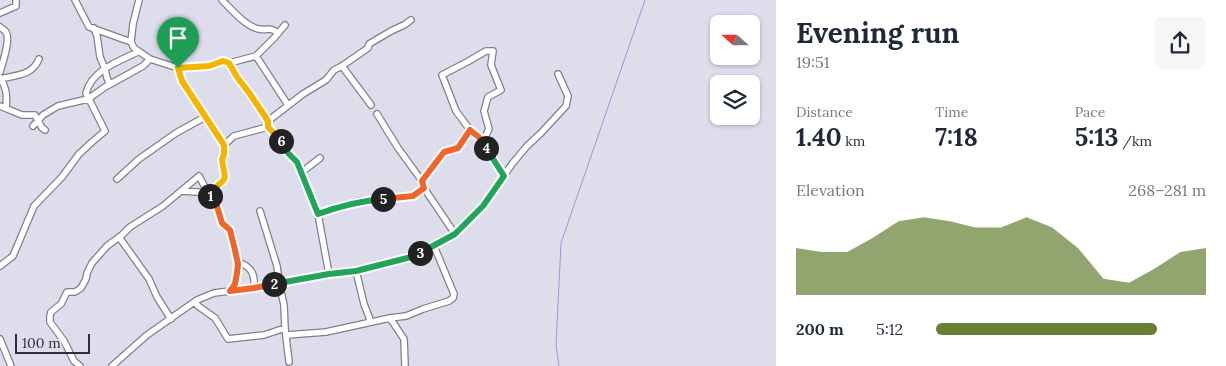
<!DOCTYPE html>
<html lang="en">
<head>
<meta charset="utf-8">
<style>
	:root { --surface:#fff; --page:#f6f6f7; --text:#1f2937; --muted:#747a83; --accent:#667f33 }
	body { margin:0; font-family:Lora,serif; background:var(--page); color:var(--text); height:100vh; display:flex; flex-direction:column; font-size:19px; white-space:nowrap }
	* { box-sizing:border-box; margin:0 }
	p { font-size:16px; color:var(--muted) }
	.icon { flex:none; width:28px; height:28px; fill:none; stroke:currentColor; stroke-width:2; stroke-linecap:round; stroke-linejoin:round }
	.map { position:relative; flex:1; overflow:hidden }
	.drawer { display:flex; flex-direction:column; background:var(--surface); width:450px }
	.drawer>* { flex:none }
	.needle { width:32px; rotate:291deg }
	.fabs { position:absolute; left:710px; top:15px; display:grid; gap:10px }
	.fabs a { display:grid; place-items:center; width:50px; height:50px; border-radius:8px; background:var(--surface); box-shadow:0 1px 4px #0004; font-size:25px }
	.scale { position:absolute; left:15px; bottom:12px; width:75px; box-sizing:border-box; padding-left:5px; border:2px solid #2e2e34; border-top:0; font-size:14px; line-height:18px; white-space:nowrap; color:#2e2e34; -webkit-text-stroke:4px #deddec; paint-order:stroke }
	.pin { position:absolute; display:grid; place-items:center; width:42px; height:42px; color:#fff; margin:-51px -21px; border-radius:50% 50% 50% 0; rotate:-45deg; box-shadow:0 0 5px #0007 }
	.pin .icon { rotate:45deg }
	.km { position:absolute; width:25px; height:25px; margin:-12px; border-radius:50%; background:#222; color:#fff; font-size:14px; line-height:25px; text-align:center }
	.round { display:grid; place-items:center; flex:none; width:52px; height:52px; border-radius:8px; background:var(--page) }
	.head { display:flex; align-items:center; justify-content:space-between; height:85px; padding:0 20px }
	h1 { font-size:28px; font-weight:800; line-height:38px }
	.figures { display:grid; grid-template-columns:repeat(3,1fr); gap:8px; height:85px; padding:5px 20px }
	.figures div { display:grid; align-content:center }
	.figures b { font-size:25px; font-weight:800 }
	.figures small { font-size:14px; font-weight:400 }
	.figures p { font-size:14px }
	.chart { height:140px; padding:10px 20px }
	.chart p { display:flex; justify-content:space-between }
	.chart svg { width:100%; height:90px; margin-top:5px; fill:var(--accent); opacity:.7 }
	ul { padding:0 20px; list-style:none; font-size:16px }
	li { display:grid; grid-template-columns:80px 60px 1fr; align-items:center; height:38px }
	li i { height:12px; border-radius:6px; background:var(--accent) }
	main { display:flex; flex:1; min-height:0 }
	.map>svg:first-child { display:block }
	.lines { fill:none; stroke-linecap:round; stroke-linejoin:round }
	.stream { stroke:#9f93da; stroke-width:1 }
	.street-casing { stroke:#807f8d; stroke-width:8 }
	.street { stroke:#fff; stroke-width:5.5 }
	.split-1-casing { stroke:#fff; stroke-width:10 }
	.split-2-casing { stroke:#fff; stroke-width:10 }
	.split-3-casing { stroke:#fff; stroke-width:10 }
	.split-4-casing { stroke:#fff; stroke-width:10 }
	.split-5-casing { stroke:#fff; stroke-width:10 }
	.split-6-casing { stroke:#fff; stroke-width:10 }
	.split-7-casing { stroke:#fff; stroke-width:10 }
	.split-1 { stroke:#f5b400; stroke-width:6 }
	.split-2 { stroke:#f0652b; stroke-width:6 }
	.split-3 { stroke:#22a559; stroke-width:6 }
	.split-4 { stroke:#22a559; stroke-width:6 }
	.split-5 { stroke:#f0652b; stroke-width:6 }
	.split-6 { stroke:#22a559; stroke-width:6 }
	.split-7 { stroke:#f5b400; stroke-width:6 }
</style>
</head>
<body>
<main>
<div class="map">
<svg width="776" height="366" viewBox="0 0 776 366">
	<rect width="100%" height="100%" fill="#deddec"/>
	<g class="lines">
		<path class="stream" d="M559 366 556 345 561 243 645 0"/>
		<defs>
			<path id="street" d="M75 0 89 27 131 42
				M139 0 133 24 131 42 134 48 150 59 178 68 182 81 224 145V154L222 160 225 177 223 181 210 192 209 195 216 203 222 223 230 230 235 250 238 264 237 273 235 284 230 291
				M222 0C231 9 246 27 259 29 269 31 268 26 278 33
				M0 13 16 6V0
				M0 27C2 29 5 30 6 32 11 40 2 64 0 72
				M94 28 97 36 100 57 105 69 107 78 110 84
				M256 56 275 37 285 25
				M229 63 256 56 288 105
				M178 68 209 66 223 61 229 63 237 77 268 121V127L281 141 288 153 297 162 306 183 318 214 329 274
				M0 78C7 88 7 97 6 108
				M0 79C16 75 32 76 39 59
				M371 105 342 66 368 48 369 44 391 31 404 25 411 20
				M0 106 22 115H35L42 128 45 130
				M377 114 398 148 422 181 424 188 455 234
				M268 121 303 94 326 80 334 70 342 66
				M33 126 43 115 58 106 88 99 105 87 143 66 150 59
				M470 130 483 141 487 151 504 176
				M224 145 234 136 268 127
				M302 172 320 158
				M117 179 139 159 176 133 205 117
				M422 181 444 152 458 148 470 130 456 111 442 75 467 62 486 51H493L491 65 501 90 488 97 484 111 489 129 483 141
				M181 191 199 176 209 195
				M260 211 277 266 279 283 284 305 285 328 289 362
				M318 214 337 207 360 201 406 196H413L424 188
				M119 237 149 279 157 297 171 319
				M238 264V262C252 267 255 274 254 288
				M0 266 13 256 34 206 62 177 79 154 92 142 105 131 86 93C92 70 119 61 138 52
				M356 271 364 304 369 317 370 322
				M195 302 198 306 215 318 228 339 264 335 285 328
				M390 318 404 339 405 365
				M287 335 326 332 390 318 406 316 423 309 449 301 453 298 454 294 434 246
				M0 339 11 366
				M80 366 74 361 64 341 50 322V316L51 312 61 304 67 292H75L81 288 86 279 87 273 92 263 107 246 122 235 130 227 163 206 181 191 198 192 209 195
				M112 366 147 335 197 300 214 293 254 288 329 274 356 271 415 256 455 234 483 206 512 164 527 146 541 133 566 106 568 96 558 74"/>
		</defs>
		<use href="#street" class="street-casing"/>
		<use href="#street" class="street"/>
	</g>
	<g class="lines">
		<defs>
			<path id="split-1" d="M178 68 182 81 224 145V154L222 160 225 177 223 181 210 192 209 195 210 196"/>
			<path id="split-2" d="M210 196 216 203 222 223 230 230 235 250 238 264 237 273 235 284 230 291 254 288 274 284"/>
			<path id="split-3" d="M274 284 329 274 356 271 415 256 420 253"/>
			<path id="split-4" d="M420 253 455 234 483 206 504 176 486 148"/>
			<path id="split-5" d="M383 199 413 196 424 188 422 181 444 152 458 148 470 130 480 138 486 148"/>
			<path id="split-6" d="M281 141 288 153 297 162 318 214C340 206 360 201 383 199"/>
			<path id="split-7" d="M178 68 209 66 223 61 229 63 237 77 250 94 268 121V127L281 141"/>
		</defs>
		<use href="#split-1" class="split-1-casing"/>
		<use href="#split-2" class="split-2-casing"/>
		<use href="#split-3" class="split-3-casing"/>
		<use href="#split-4" class="split-4-casing"/>
		<use href="#split-5" class="split-5-casing"/>
		<use href="#split-6" class="split-6-casing"/>
		<use href="#split-7" class="split-7-casing"/>
		<use href="#split-1" class="split-1"/>
		<use href="#split-2" class="split-2"/>
		<use href="#split-3" class="split-3"/>
		<use href="#split-4" class="split-4"/>
		<use href="#split-5" class="split-5"/>
		<use href="#split-6" class="split-6"/>
		<use href="#split-7" class="split-7"/>
	</g>
</svg>
<div class="fabs">
<a><svg class="needle" viewBox="-14 -14 28 28"><path d="M0-13l5 13h-10z" fill="#e53935"/><path d="M0 13l5-13h-10z" fill="#747a83"/></svg></a>
<a><svg class="icon" aria-label="layers" viewBox="0 0 24 24"><path d="M12 4l9 5-9 5-9-5zM3 14l9 5 9-5"/></svg></a>
</div>
<div class="scale">100 m</div>
<div class="pin" style="left:178px;top:68px;background:#1e9e55"><svg class="icon" aria-label="arrive" viewBox="0 0 24 24"><path d="M6 21V4h12l-3 4 3 4H6"/></svg></div>
<b class="km" style="left:210px;top:196px">1</b>
<b class="km" style="left:274px;top:284px">2</b>
<b class="km" style="left:420px;top:253px">3</b>
<b class="km" style="left:486px;top:148px">4</b>
<b class="km" style="left:383px;top:199px">5</b>
<b class="km" style="left:281px;top:141px">6</b>
</div>
<section class="drawer">
<div class="head"><div><h1>Evening run</h1><p>19:51</p></div><a class="round"><svg class="icon" aria-label="share" viewBox="0 0 24 24"><path d="M12 15V3M7 8l5-5 5 5M5 13v7h14v-7"/></svg></a></div>
<div class="figures">
<div><p>Distance</p><b>1.40<small> km</small></b></div>
<div><p>Time</p><b>7:18</b></div>
<div><p>Pace</p><b>5:13<small> /km</small></b></div>
</div>
<div class="chart"><p><span>Elevation</span>268–281 m</p>
<svg viewBox="0 0 160 44" preserveAspectRatio="none"><path d="M0 44V21L10 23L20 23L30 16L40 8L50 6L60 8L70 11L80 11L90 6L100 11L110 21L120 36L130 38L140 31L150 23L160 21V44z"/></svg>
</div>
<ul>
<li><b>200 m</b>5:12<i style="width:82%"></i></li>
</ul>
</section>
</main>
</body>
</html>
